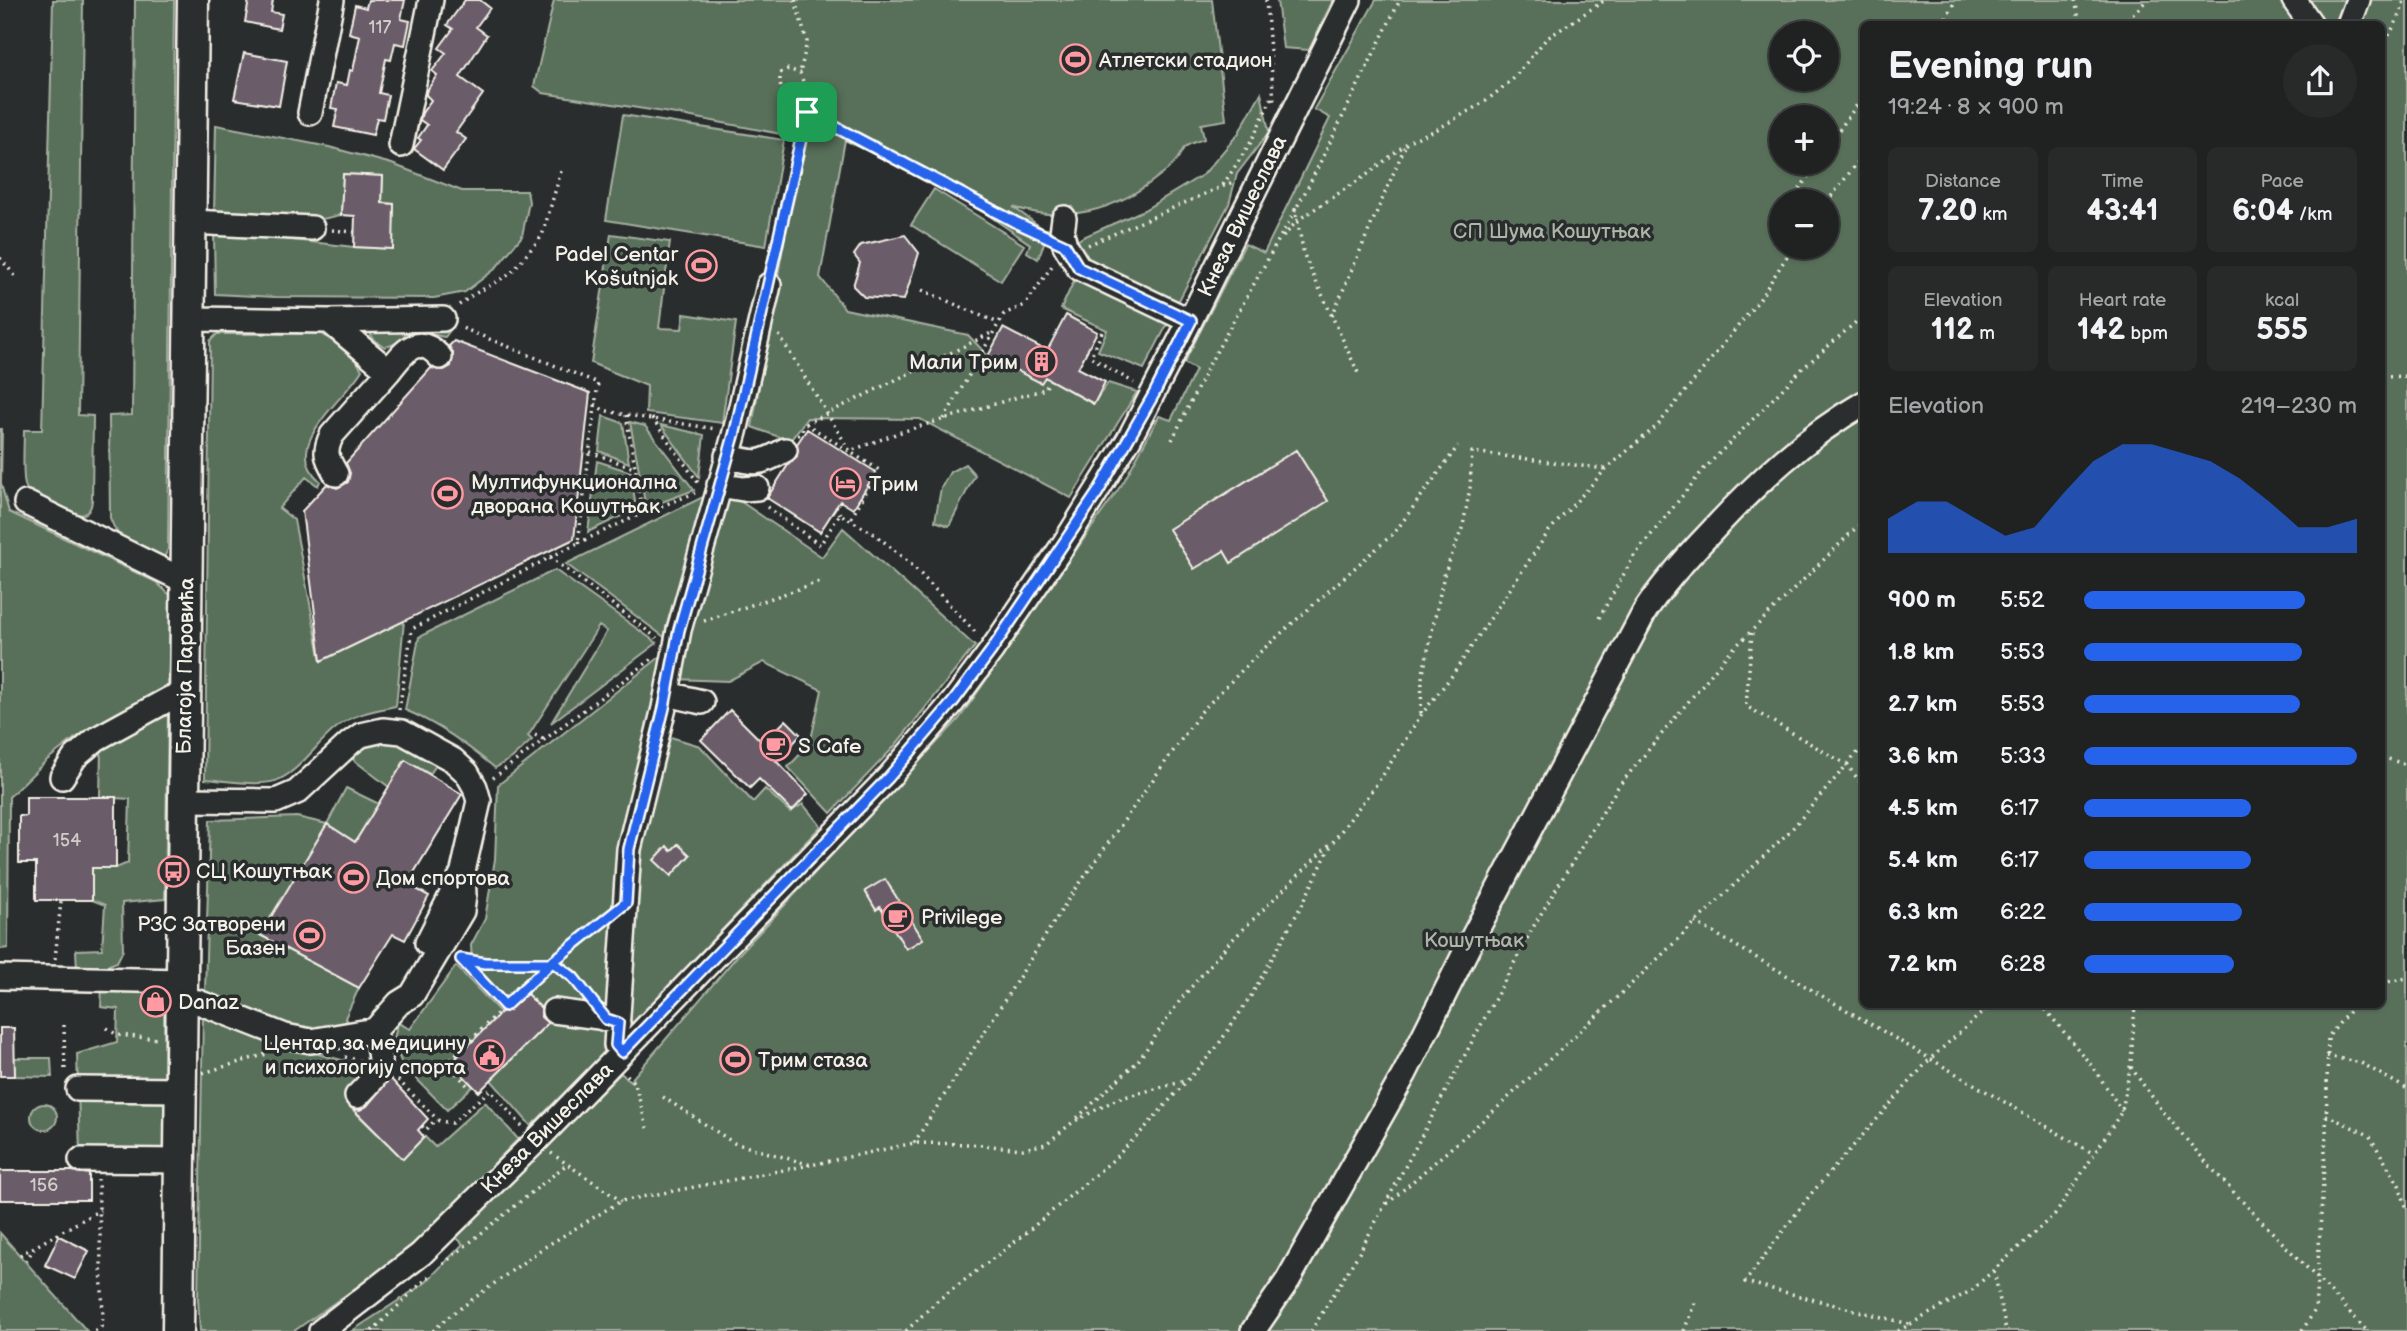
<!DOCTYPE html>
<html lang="en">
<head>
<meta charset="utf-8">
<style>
	:root { --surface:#202222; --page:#282a2a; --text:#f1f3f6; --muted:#a2a4a5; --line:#3d3f40; --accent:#2563eb }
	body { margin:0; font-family:"Balsamiq Sans",sans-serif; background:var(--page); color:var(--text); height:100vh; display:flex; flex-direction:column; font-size:26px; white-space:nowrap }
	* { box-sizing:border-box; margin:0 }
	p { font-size:23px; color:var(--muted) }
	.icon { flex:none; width:38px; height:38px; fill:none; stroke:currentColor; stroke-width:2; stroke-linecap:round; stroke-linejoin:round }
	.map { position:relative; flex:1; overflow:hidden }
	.details { position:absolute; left:1860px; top:21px; width:525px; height:987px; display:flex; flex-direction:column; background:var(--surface); border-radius:10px; box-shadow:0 2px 5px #0004,0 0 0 2px var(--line) }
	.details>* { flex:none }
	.tools { position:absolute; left:1769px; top:21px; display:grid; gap:14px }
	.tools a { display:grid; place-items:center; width:70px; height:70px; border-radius:50%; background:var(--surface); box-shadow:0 2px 5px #0004,0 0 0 2px var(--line); font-size:35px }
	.pin { position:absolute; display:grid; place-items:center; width:60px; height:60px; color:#fff; margin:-30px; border-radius:14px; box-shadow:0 4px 10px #0006 }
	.round { display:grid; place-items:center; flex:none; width:74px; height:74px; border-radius:37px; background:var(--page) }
	.headline { display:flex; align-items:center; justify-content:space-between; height:119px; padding:0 28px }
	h1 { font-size:38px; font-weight:600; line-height:52px }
	.metrics { display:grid; grid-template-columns:repeat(3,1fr); gap:10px; height:119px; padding:7px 28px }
	.metrics div { display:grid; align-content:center; border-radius:10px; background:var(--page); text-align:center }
	.metrics b { font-size:30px; font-weight:600 }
	.metrics small { font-size:19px; font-weight:400 }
	.metrics p { font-size:19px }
	.chart { height:196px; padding:14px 28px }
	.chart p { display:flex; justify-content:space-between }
	.chart svg { width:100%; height:126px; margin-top:7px; fill:var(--accent); opacity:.7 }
	ul { padding:0 28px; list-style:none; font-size:23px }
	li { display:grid; grid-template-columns:112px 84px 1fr; align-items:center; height:52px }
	li i { height:18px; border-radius:9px; background:var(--accent) }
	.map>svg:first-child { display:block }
	.green { fill:#596f5a; stroke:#a6b0a1; stroke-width:2; fill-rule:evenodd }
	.building { fill:#6b5c69; stroke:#f4f1e8; stroke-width:2 }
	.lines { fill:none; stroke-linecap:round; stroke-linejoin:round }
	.minor-casing { stroke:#f4f1e8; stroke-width:28 }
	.major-casing { stroke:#f4f1e8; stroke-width:35 }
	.path { stroke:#f4f1e8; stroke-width:3.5; stroke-dasharray:2 5; stroke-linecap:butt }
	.minor { stroke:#2a2d2e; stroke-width:23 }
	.major { stroke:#2a2d2e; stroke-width:30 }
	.route-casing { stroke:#fff; stroke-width:14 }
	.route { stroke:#2563eb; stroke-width:9 }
	.labels { text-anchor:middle; stroke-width:7; stroke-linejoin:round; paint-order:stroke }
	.number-label { font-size:18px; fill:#d2ccc8 }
	.poi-label { font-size:21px; fill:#f4f1e8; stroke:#2a2d2e; text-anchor:start }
	.street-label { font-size:21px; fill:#f4f1e8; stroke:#2a2d2e }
	.park-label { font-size:21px; fill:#aeb6a8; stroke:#2a2d2e }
</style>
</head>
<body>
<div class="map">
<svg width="2407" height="1331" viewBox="0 0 2407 1331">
	<rect width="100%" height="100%" fill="#2a2d2e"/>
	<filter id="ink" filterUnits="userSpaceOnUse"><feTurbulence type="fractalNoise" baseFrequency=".0143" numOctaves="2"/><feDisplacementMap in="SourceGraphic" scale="14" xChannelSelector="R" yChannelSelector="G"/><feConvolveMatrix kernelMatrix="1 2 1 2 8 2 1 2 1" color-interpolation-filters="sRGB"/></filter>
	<g filter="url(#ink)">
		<path class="green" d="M53 0H83L78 415 93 416 92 500C90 524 70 513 55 507 44 502 29 498 25 485 22 474 24 442 24 430H42Z
			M135 0H174L168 549 164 558C139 560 118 540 110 518L109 416 132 415Z
			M554 0H1212L1226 120 1201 124 1204 139C1198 141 1189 143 1184 148 1181 152 1179 158 1175 162 1171 167 1165 172 1159 176 1116 211 1066 224 1013 207L1042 228 1049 230 1038 259 1027 252 1030 244 971 203 893 163 845 140 820 277 845 309 968 335 988 356 1040 382 1045 377 1093 404 1108 383 1137 392 1071 498 920 419 807 418 790 441 752 427 799 153 807 139 676 114 543 93 534 86Z
			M1277 0H1333L1309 50 1283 48Z
			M1376 0H2407V1331H352L425 1283 463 1244 455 1236 621 1073 630 1081 738 955 959 719 1124 481 1159 416 1171 420 1196 370 1184 363 1245 244 1264 253 1330 118 1314 109ZM1864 24H2382V1004H1864ZM1782 33H1827V79H1782ZM1782 117H1827V163H1782ZM1782 201H1827V247H1782Z
			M1261 93 1269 132 1237 174 1229 204 1175 308 1085 263 1073 245 1081 238 1144 210 1204 174 1238 134Z
			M623 115 784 140 766 246 606 220Z
			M216 125 329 147 392 164 462 191H527L529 202 522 236 495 269 465 292 434 298 275 297 215 294 214 231 354 247 392 249 394 204 382 203 383 176 343 174 341 215 313 221 214 213Z
			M934 189 1024 245 1001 281 911 225Z
			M611 234 670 242 659 328 682 329 684 314 736 322 722 423 646 413 647 386 591 363Z
			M1077 274 1169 321 1144 369 1098 351 1107 330 1061 309Z
			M436 328 451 329 445 337C435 336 427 331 417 333 405 335 397 345 385 347 378 343 370 338 370 330Z
			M217 334H321L337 344 357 362 362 370C345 400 279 445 320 481L318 486 306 477 279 508 294 520 321 661 404 621 396 706C376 710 352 714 336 728 317 743 302 768 280 779 264 788 224 780 205 779L210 341Z
			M603 416 623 423 629 463 599 451Z
			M630 422 645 426 694 490 646 508Z
			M661 425 704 435 699 477Z
			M0 429H2L1 484 9 512 156 582 171 596 168 690 75 738 47 760 9 797 8 948 0 949Z
			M597 461 631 472 636 509 588 532Z
			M965 464 975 475 949 526 935 521 941 488 950 472Z
			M705 496 671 642 566 564Z
			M734 497 822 557 843 528 975 646 894 747 831 813 788 767 810 744 822 690 764 662 728 681 674 679 724 498Z
			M555 570 657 643 551 723 607 631 599 626 528 736 532 740 512 758 495 768C467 745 439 724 405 710L419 637Z
			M665 653 613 1017 544 1011 519 986 505 1000 472 963 471 945 485 919 495 859 498 785Z
			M168 712 165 899 122 903 123 950 117 962 104 967 77 970 76 950 102 949 105 905 92 900V868H116L128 863 130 799 100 797 101 748Z
			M664 735 700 746 753 802 765 789 790 812 803 804 821 826 623 1034 632 899 644 825Z
			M400 741 441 758 430 774 405 760 389 787 346 754 372 743Z
			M346 788 379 804 355 842 327 825 261 935 359 988 345 1018 350 1026 312 1033 219 1000 205 991 210 820 297 817 327 824Z
			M456 966 501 1013 451 1063 473 1086 447 1110 402 1064 393 1042 398 1023 410 1029Z
			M102 987H118L145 993V1010L164 1012 165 1151 80 1154 77 1054 117 1042 118 1009 101 1007Z
			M203 1013 303 1050 376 1069 358 1101 351 1108 402 1158 425 1137 435 1147 485 1102 518 1139 427 1232 400 1257 294 1331H200L198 1299Z
			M552 1019 615 1026 610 1047 531 1126 491 1080Z
			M14 1058H51L52 1077 15 1076Z
			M31 1117a13 13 0 1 1 26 0a13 13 0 1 1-26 0Z
			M0 1233 87 1331H0Z"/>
		<path class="building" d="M249 0H273L271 12 282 14 279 29 245 22Z
			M368 0H405L401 19 410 21 405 45 395 43 391 60 386 59 379 93 388 95 383 119 377 118 373 135 334 127 338 109 331 108 336 83 347 85 350 70 353 71 360 36 349 33 355 5 366 8Z
			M465 0H480L490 8 476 27 487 35 460 77 483 94 456 132 466 139 443 170 414 149 421 140 418 138 427 125 420 120 422 113 431 100 426 95V92L437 75 432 71 446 53 439 48 453 29 447 25Z
			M244 53 287 61 279 106 234 99Z
			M343 174 383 176 382 203 394 204 393 249 354 247 355 216 341 215Z
			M905 235 919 253 904 300 864 297 853 286 860 263 854 255 861 245Z
			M1066 315 1097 332 1078 368 1105 382 1094 404 1045 377 1041 383 988 356 1003 328 1047 351Z
			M454 341 590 393 574 539 321 661 302 511 327 484 337 488 348 482 350 473 346 463 431 368 444 370 451 366 453 353 449 346Z
			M807 429 876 472 853 509 840 501 820 532 767 498 788 465 797 456V444Z
			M1296 450 1328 501 1231 563 1224 551 1194 569 1169 529Z
			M730 710 763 743 786 720 801 735 776 761 808 794 792 811 759 779 750 788 701 740Z
			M405 760 462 794 407 884 429 896 405 940 393 934 359 988 260 935 327 824 355 842Z
			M26 797H116V868H92V900H36V863H19V816H26Z
			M678 844 690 855 671 876 654 860 667 846 671 851Z
			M885 879 923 939 906 949 880 907 876 910 865 891Z
			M523 990 541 1008V1017L548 1023 479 1092 451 1063Z
			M0 1028H14L15 1076H0Z
			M390 1078 428 1119 418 1130 424 1137 403 1159 353 1109 360 1110 367 1106Z
			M0 1171H72L89 1174V1200H0Z
			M59 1236 89 1251 75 1279 45 1265Z"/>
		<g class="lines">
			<defs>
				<path id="minor" d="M2294 0 2311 24
					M2349 24 2358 0
					M310 113 332 0
					M401 145 431 0
					M1064 218 1062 233 1065 245 1079 268 1190 321
					M191 222 312 228
					M190 319 329 321 443 319
					M329 321 389 371C405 350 418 333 440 357
					M727 456C755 464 760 465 785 450
					M336 474C327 458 323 453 332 435L389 371
					M719 485 743 489 757 488
					M26 503 187 582
					M667 694 702 702
					M62 777 75 757 96 739 171 698 185 697
					M427 943 462 874
					M0 977 183 981
					M183 1000 198 1002 285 1036 311 1041 375 1030 399 1003 412 995 462 911 464 895 463 871 479 801 475 787 467 773 453 760 402 732 383 730 361 735 350 743 297 792 276 801 183 800
					M554 1011 599 1017 618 1023
					M622 1052 616 1045 629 849 664 708 679 630 735 432 769 285
					M78 1089 182 1090
					M357 1096C386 1067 382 1069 375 1030
					M81 1160 181 1161
					M321 1331 421 1254 535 1142 889 777 953 702 991 651 1064 544 1129 439 1190 321 1349 0
					M1253 1331 1288 1280 1405 1073 1473 937 1645 611C1664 582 1687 557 1711 532 1757 482 1805 437 1864 403"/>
				<path id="major" d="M178 1331 193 0"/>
			</defs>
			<use href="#minor" class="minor-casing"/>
			<use href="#major" class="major-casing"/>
			<path class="path" d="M795 0 807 42 800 73
				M1266 0 1274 101
				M2075 0 2080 24
				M1942 24 1956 0
				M2123 24 2147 0
				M2382 48 2400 15 2404 0
				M807 112 1041 233
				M1827 147 1864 95
				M1223 185 1251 142 1272 97
				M1792 201 1817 163
				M1827 202 1864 154
				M1295 208 1304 255 1359 375
				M332 230 354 232
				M1283 237 1298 220 1368 174 1411 140 1436 130 1486 101 1513 79 1546 39 1605 0
				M1088 245 1235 181
				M0 258 16 277
				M773 266 802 134C808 110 809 96 800 73L788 69 780 73C779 97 789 114 802 134
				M922 290 998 323
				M459 305 471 296 510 274 542 236 562 168
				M1332 316 1406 144
				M1102 332 1091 357 1134 383
				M779 335 850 451 901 432 1045 389 1050 380
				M2382 377 2407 376
				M595 404 603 410 626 415 716 429
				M626 415 643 513
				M652 418 699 484
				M944 419 1004 314 1025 305 1054 263
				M806 424 993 332
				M798 436 806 424 879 470 850 520
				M1172 440 1210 363 1308 187 1400 0
				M590 452 634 468
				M836 506 840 514
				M767 507 820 545 840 514 876 535 913 566 978 635
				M578 543 643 513 695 493
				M550 557 657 638
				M1599 618 1634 556 1704 469 1802 369 1864 315
				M704 621 822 581
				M1752 633 1746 706 1847 765 1864 787
				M399 710 412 629 578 543 598 383 462 328
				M1421 713 1422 678 1444 575 1463 526 1470 488 1472 452 1606 469
				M535 735 543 739
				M2382 757 2407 765
				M493 778 652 659
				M1695 922 2094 1154
				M55 959 61 901
				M461 959 485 963H554L573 977 586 993
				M461 959 505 1005
				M2382 983 2407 978
				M2041 1004 2095 1070 2122 1111
				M64 1025 65 1072
				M107 1028 117 1035 158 1039
				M2327 1056 2361 1063 2407 1089
				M345 1057 361 1061
				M2131 1067C2197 1165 2288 1244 2367 1331
				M203 1073 270 1053
				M627 1075 635 1084 648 1131
				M398 1080 439 1121 452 1123 490 1090 522 1126
				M467 1085 447 1063 520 991 605 919
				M663 1097 734 1143 811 1165 914 1143 971 1144 1023 1149 1046 1144 1073 1122 1117 1099 1185 1081
				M2326 1115 2369 1135 2399 1185 2407 1209
				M1077 1118 1138 1061 1181 999 1228 944 1330 844
				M422 1126 426 1130 436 1119
				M914 1143 1068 900 1200 713 1259 653 1395 532 1458 446
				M551 1153 621 1201
				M1387 1204 1498 1107 1639 977 1791 830 1864 745
				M20 1255 100 1210
				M26 1261 34 1248
				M443 1264 567 1164
				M1994 1271 2006 1331
				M1909 1324 1745 1282 1810 1195 1930 1059 1992 1004
				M95 1331 101 1327 103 1317 98 1179
				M372 1331 429 1276
				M433 1331 447 1318 543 1248 621 1201 810 1165
				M906 1331 937 1301 1016 1241 1113 1160 1144 1129 1216 1048 1251 996 1304 901 1332 843 1381 778 1421 715 1451 677 1549 531 1606 469 1658 425 1759 300 1793 247
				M1311 1331 1359 1253 1536 922 1618 787 1726 656 1864 520
				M1684 1331 1695 1302
				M1898 1331 1972 1290 2057 1212 2122 1111 2131 1062 2135 1004
				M2302 1331 2315 1310 2326 1135 2328 1037 2355 1004"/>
			<use href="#minor" class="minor"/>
			<use href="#major" class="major"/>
		</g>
	</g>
	<g class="lines" filter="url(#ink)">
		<defs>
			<path id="route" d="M807 112 735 432 679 630 664 708 629 849 626 903 551 963H485L461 959 505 1006 551 963H554L573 977 606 1019 618 1023 616 1045 622 1052 889 777 953 702 991 651 1098 492 1154 394 1191 321 1079 268 1065 245 1015 222 807 112"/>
		</defs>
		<use href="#route" class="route-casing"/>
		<use href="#route" class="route"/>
	</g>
	<defs>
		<symbol id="stadium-ring" viewBox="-11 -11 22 22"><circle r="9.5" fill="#2a2d2e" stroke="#ff9aa2" stroke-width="1.5"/><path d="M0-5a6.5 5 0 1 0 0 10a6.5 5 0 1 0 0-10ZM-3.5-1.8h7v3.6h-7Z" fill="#ff9aa2"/></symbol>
		<symbol id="building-ring" viewBox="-11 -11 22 22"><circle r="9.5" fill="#2a2d2e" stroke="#ff9aa2" stroke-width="1.5"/><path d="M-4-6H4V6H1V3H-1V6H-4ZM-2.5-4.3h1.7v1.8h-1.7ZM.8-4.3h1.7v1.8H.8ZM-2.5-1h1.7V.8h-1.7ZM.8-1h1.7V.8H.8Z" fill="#ff9aa2"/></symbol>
		<symbol id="hotel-ring" viewBox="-11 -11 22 22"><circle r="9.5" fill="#2a2d2e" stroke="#ff9aa2" stroke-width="1.5"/><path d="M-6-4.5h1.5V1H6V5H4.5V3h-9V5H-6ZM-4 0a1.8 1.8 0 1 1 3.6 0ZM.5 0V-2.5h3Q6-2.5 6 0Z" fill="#ff9aa2"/></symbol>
		<symbol id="cafe-ring" viewBox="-11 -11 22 22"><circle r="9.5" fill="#2a2d2e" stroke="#ff9aa2" stroke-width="1.5"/><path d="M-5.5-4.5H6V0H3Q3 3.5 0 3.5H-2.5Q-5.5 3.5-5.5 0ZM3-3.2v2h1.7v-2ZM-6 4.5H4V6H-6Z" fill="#ff9aa2"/></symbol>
		<symbol id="bus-ring" viewBox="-11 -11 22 22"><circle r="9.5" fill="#2a2d2e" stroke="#ff9aa2" stroke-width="1.5"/><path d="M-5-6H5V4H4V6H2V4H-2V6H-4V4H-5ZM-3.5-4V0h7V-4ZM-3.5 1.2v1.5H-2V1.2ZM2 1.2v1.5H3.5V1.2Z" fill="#ff9aa2"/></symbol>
		<symbol id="shop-ring" viewBox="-11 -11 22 22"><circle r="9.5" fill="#2a2d2e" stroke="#ff9aa2" stroke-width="1.5"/><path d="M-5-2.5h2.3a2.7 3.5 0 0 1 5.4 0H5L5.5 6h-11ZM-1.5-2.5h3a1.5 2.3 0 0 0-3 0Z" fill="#ff9aa2"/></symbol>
		<symbol id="civic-ring" viewBox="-11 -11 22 22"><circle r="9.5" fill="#2a2d2e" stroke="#ff9aa2" stroke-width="1.5"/><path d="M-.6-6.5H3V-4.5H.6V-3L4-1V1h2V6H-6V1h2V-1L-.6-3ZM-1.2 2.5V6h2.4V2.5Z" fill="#ff9aa2"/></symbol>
	</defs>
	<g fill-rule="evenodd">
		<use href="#stadium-ring" x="1058" y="42" width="35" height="35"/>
		<use href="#stadium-ring" x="684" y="248" width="35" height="35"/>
		<use href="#building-ring" x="1024" y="344" width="35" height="35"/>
		<use href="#hotel-ring" x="828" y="466" width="35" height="35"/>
		<use href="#stadium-ring" x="430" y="476" width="35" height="35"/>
		<use href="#cafe-ring" x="758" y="728" width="35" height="35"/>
		<use href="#bus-ring" x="156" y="854" width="35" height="35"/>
		<use href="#stadium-ring" x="336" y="860" width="35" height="35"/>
		<use href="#cafe-ring" x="880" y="900" width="35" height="35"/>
		<use href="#stadium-ring" x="292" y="918" width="35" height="35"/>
		<use href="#shop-ring" x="138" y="984" width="35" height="35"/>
		<use href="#civic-ring" x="472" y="1038" width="35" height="35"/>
		<use href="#stadium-ring" x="718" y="1042" width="35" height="35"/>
	</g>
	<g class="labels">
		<g class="number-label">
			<text x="380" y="33">117</text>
			<text x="67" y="846">154</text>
			<text x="44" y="1191">156</text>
		</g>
		<g class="poi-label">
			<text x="1099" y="67">Атлетски стадион</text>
			<text x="678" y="261" text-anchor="end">Padel Centar<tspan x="678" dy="24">Košutnjak</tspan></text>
			<text x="1018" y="369" text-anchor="end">Мали Трим</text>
			<text x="471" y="489">Мултифункционална<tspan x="471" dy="24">дворана Кошутњак</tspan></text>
			<text x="869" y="491">Трим</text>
			<text x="798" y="753">S Cafe</text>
			<text x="196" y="878">СЦ Кошутњак</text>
			<text x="376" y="885">Дом спортова</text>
			<text x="921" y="924">Privilege</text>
			<text x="286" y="931" text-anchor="end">РЗС Затворени<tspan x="286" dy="24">Базен</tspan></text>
			<text x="178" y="1009">Danaz</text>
			<text x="466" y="1050" text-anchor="end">Центар за медицину<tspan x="466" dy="24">и психологију спорта</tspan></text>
			<text x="758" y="1067">Трим стаза</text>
		</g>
		<g class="street-label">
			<text transform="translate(1242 216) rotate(-64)" y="7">Кнеза Вишеслава</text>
			<text transform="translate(185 666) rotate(-89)" y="7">Благоја Паровића</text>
			<text transform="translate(547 1128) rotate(-45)" y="7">Кнеза Вишеслава</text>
		</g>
		<g class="park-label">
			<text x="1552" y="238">СП Шума Кошутњак</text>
			<text x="1474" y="947">Кошутњак</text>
		</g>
	</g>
</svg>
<div class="tools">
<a><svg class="icon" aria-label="locate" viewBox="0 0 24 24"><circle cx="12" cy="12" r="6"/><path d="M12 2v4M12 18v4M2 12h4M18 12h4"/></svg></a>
<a>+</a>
<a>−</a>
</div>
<div class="pin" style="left:807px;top:112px;background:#1e9e55"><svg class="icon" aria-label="arrive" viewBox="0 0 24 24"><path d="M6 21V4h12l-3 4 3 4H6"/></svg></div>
<section class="details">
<div class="headline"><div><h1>Evening run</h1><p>19:24 · 8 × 900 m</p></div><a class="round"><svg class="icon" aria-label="share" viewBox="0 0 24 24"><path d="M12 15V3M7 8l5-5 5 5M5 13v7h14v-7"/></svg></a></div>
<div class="metrics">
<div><p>Distance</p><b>7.20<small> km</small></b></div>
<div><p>Time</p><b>43:41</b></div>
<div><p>Pace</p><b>6:04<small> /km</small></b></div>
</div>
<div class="metrics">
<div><p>Elevation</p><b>112<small> m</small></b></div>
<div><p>Heart rate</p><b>142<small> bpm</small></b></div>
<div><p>kcal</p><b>555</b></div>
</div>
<div class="chart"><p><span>Elevation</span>219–230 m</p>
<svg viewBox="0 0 160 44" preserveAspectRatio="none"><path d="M0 44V32L10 26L20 26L30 32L40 38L50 35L60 23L70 12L80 6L90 6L100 9L110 12L120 18L130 26L140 35L150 35L160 32V44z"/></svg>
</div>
<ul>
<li><b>900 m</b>5:52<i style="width:81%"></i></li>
<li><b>1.8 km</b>5:53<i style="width:80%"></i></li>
<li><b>2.7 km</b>5:53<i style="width:79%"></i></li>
<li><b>3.6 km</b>5:33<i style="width:100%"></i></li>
<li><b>4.5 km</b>6:17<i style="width:61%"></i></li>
<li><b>5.4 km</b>6:17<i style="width:61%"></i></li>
<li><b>6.3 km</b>6:22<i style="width:58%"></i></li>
<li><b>7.2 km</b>6:28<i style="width:55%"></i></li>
</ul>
</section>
</div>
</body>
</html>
